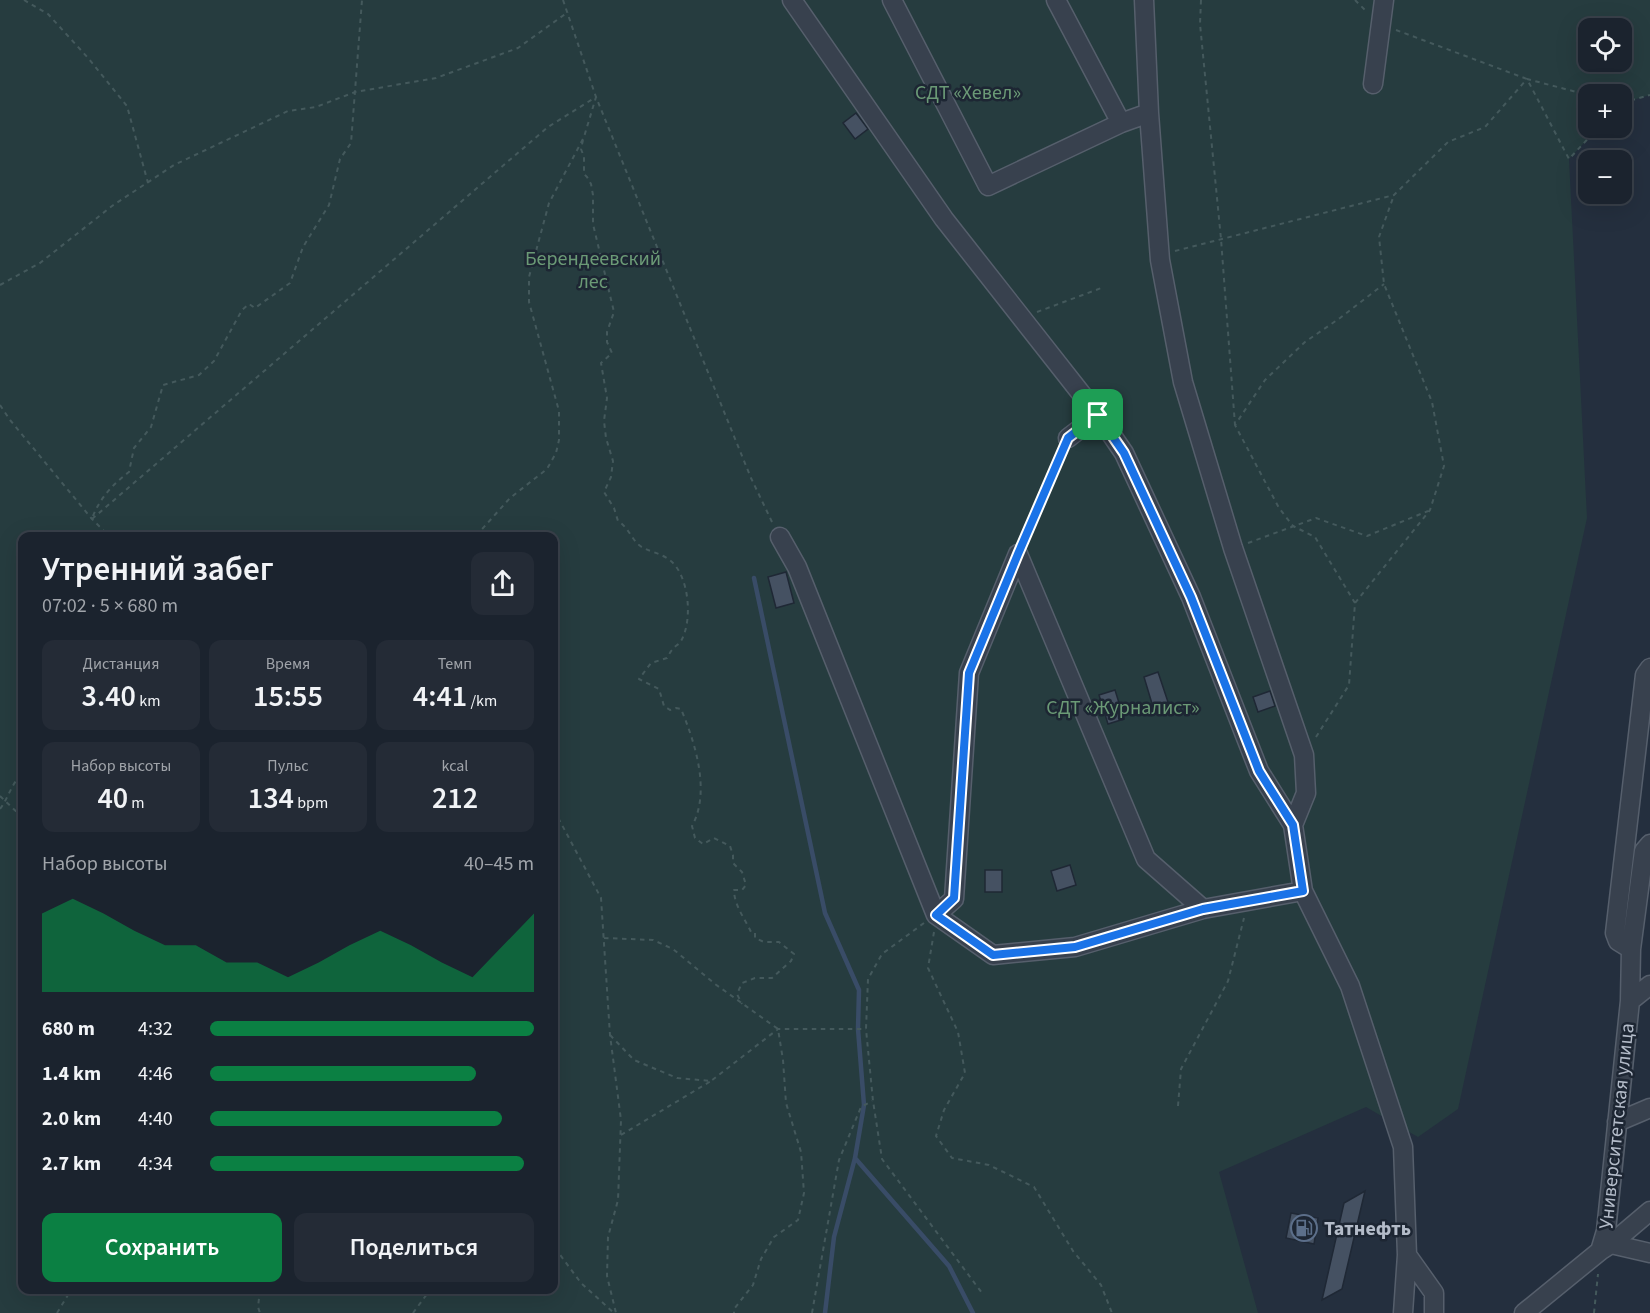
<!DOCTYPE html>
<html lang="ru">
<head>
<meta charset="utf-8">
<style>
	:root { --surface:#1b232e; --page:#242b36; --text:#f1f3f6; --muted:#a0a4aa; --line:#39404a; --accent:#0b8043 }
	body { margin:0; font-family:"Source Sans 3",sans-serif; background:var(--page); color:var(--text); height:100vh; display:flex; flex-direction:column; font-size:22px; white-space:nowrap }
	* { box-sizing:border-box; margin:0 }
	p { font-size:20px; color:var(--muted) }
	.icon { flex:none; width:33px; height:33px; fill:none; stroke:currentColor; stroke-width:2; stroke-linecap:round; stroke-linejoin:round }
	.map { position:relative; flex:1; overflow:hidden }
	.drawer { position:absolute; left:18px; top:532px; width:540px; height:762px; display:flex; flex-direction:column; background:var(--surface); border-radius:12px; box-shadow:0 6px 24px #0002,0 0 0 2px var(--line) }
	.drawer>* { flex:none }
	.controls { position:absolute; left:1578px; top:18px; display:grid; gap:12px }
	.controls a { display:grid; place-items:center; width:54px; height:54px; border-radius:12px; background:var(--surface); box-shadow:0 6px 24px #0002,0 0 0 2px var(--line); font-size:30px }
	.pin { position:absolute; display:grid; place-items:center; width:51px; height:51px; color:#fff; margin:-26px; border-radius:12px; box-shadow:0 3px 9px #0006 }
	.round { display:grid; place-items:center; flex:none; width:63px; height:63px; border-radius:12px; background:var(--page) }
	.overview { display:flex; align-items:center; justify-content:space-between; height:102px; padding:0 24px }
	h1 { font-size:33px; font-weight:600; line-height:45px }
	.stats { display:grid; grid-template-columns:repeat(3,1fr); gap:9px; height:102px; padding:6px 24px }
	.stats div { display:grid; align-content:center; border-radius:12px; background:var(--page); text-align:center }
	.stats b { font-size:30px; font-weight:600 }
	.stats small { font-size:16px; font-weight:400 }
	.stats p { font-size:16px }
	.chart { height:168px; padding:12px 24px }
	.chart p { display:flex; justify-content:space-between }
	.chart svg { width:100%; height:108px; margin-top:6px; fill:var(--accent); opacity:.7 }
	.cta { display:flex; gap:12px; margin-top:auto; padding:12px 24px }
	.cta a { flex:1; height:69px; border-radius:12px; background:var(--accent); color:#fff; font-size:24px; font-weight:600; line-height:69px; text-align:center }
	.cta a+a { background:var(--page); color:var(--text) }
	ul { padding:0 24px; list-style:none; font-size:20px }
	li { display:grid; grid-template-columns:96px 72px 1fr; align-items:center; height:45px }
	li i { height:15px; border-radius:8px; background:var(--accent) }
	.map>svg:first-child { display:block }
	.green { fill:#263c3f; fill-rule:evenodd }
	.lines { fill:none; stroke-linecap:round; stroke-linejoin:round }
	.stream { stroke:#394c67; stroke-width:4.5 }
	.building { fill:#455162; stroke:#1f2835; stroke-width:1.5 }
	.minor-casing { stroke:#565f6c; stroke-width:21 }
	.path { stroke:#44595c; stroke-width:2; stroke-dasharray:4.5 4.5; stroke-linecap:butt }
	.minor { stroke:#38414e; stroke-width:18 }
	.route-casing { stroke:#fff; stroke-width:12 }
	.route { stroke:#1a73e8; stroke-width:8 }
	.labels { text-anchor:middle; stroke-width:5; stroke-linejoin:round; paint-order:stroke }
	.park-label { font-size:20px; fill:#6b9a76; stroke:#1d2633 }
	.street-label { font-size:20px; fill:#b4bcc9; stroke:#1d2633 }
	.poi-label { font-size:20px; font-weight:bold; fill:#b4bcc9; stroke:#1d2633; text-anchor:start }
</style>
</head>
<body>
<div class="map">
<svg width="1650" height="1313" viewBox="0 0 1650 1313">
	<rect width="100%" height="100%" fill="#242f3e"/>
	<path class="green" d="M0 0H1650V95L1622 103V94H1588V128H1598L1569 159 1587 518 1458 1109 1418 1137 1366 1107 1219 1172 1258 1313H0ZM1588 28H1622V62H1588ZM22 537H554V1290H22Z"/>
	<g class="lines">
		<path class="stream" d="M754 578 825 913 859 990 858 1029 864 1105 855 1158 834 1237 825 1313
			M855 1158 949 1266 973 1313"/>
	</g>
	<path class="building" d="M856 113 868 129 855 139 843 123Z
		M786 572 794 603 776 608 768 577Z
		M1158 672 1168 702 1153 707 1144 677Z
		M1115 690 1124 719 1108 724 1099 695Z
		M1270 691 1275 706 1258 712 1253 697Z
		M1070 865 1076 885 1057 891 1051 871Z
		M985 870H1002V892H985Z
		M1365 1191 1342 1289 1322 1300 1344 1203Z
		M1291 1213 1318 1218 1314 1244 1286 1238Z"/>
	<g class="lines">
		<defs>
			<path id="minor" d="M792 0 944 219 1098 415 1124 453 1191 597 1259 771 1293 825 1303 891 1350 986 1403 1147 1407 1255
				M892 0 988 186 1121 123 1149 113
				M1056 0 1121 123
				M1144 0 1149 113 1160 260 1183 382 1233 548 1304 755 1306 793 1293 825
				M1373 84 1384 0
				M1068 438 1098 415
				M780 537 797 567 936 915
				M1018 554 969 673 954 899 936 915 993 955 1075 947 1203 909 1303 891
				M1018 554 1146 859 1203 909
				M1631 949 1618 941 1615 933 1645 675 1650 668
				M1630 1001 1631 949 1644 851 1650 844
				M1617 1122 1650 1108
				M1611 1244 1650 1253
				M1600 1251 1611 1244 1650 1211
				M1403 1313 1407 1255 1434 1293V1313
				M1524 1313 1600 1251 1606 1231 1630 1001 1650 985"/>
		</defs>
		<use href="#minor" class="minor-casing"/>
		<path class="path" d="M24 0 48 14 89 59 127 106 148 183
			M563 0 596 97 751 478 773 524
			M1201 0 1200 24 1221 239 1235 425
			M1355 0 1366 11
			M1396 30 1527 79 1569 159 1598 128
			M1622 103 1650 95
			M583 140 581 149 584 157V174L587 177 591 184 593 195V224L614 312 607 332V342L612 353 601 363 607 398 604 421 606 438 613 461 611 477 604 492 614 508 618 521C628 527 631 538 639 545 647 552 661 552 672 562 689 578 693 620 681 641 679 645 674 646 672 650 670 652 669 655 667 658L651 663 639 679 659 689 664 706 670 710 676 708 681 709C695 742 711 792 692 826L695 838 703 844 714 838 730 846 733 855V863L742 872 746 885 742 890H734C734 905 745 919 751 932L755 933V938L764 942H779L794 954 791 961 772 978H755L742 983 737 994 742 1004
			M1175 251 1394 195 1448 142 1485 127 1527 79 1588 95
			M0 285 40 263 112 206 174 165 288 111 316 107 355 92 436 78 518 48 568 12
			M1037 312 1104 287
			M0 405 10 420 92 519 110 537
			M93 516C100 498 114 483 129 472L134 448 151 427 163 385 199 375 214 361 242 310 249 304 255 308 290 283 303 247 329 205 340 159 351 143 362 0
			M92 519 548 127 596 97 584 137 549 203 529 277V302L559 411V440L556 453 547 469 510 498 475 537
			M1024 540 1062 451
			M1248 543 1316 518 1367 536 1428 511
			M1355 603 1315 537 1293 526 1279 508 1235 425 1265 380 1305 342 1340 318 1384 284
			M1316 737 1349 685 1355 603 1430 510 1444 466 1432 402 1384 284 1379 237 1394 195
			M0 796 22 817
			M0 809C9 797 11 784 22 774
			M554 810 601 898 610 1035 621 1120 618 1200 608 1237 607 1276 616 1313
			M924 923 882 954 868 979 866 1029 873 1101 882 1159 982 1293
			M934 932 928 968 958 1032 965 1073 944 1110 936 1136 952 1158 989 1165 1034 1187 1073 1251 1101 1285 1112 1313
			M604 938 653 940 673 949 715 984 778 1029 783 1060 786 1103 801 1152 804 1193 798 1220 774 1237 761 1259 753 1285 734 1309V1313
			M610 1035 634 1060 677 1078 711 1081 778 1029H866
			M1178 1106 1181 1069 1228 981 1244 918
			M621 1135 711 1081
			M554 1249 558 1252 581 1283 614 1313
			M260 1290 258 1307 260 1313
			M57 1313 71 1290
			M413 1313 430 1290
			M812 1313 839 1160 861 1107 872 1101
			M1594 1313 1598 1274"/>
		<use href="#minor" class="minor"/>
	</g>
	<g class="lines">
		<defs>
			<path id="route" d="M1098 415 1124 453 1191 597 1259 771 1293 825 1303 891 1203 909 1075 947 993 955 936 915 954 898 969 673 1018 554 1068 438Z"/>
		</defs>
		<use href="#route" class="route-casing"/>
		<use href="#route" class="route"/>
	</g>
	<defs>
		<symbol id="fuel-ring" viewBox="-11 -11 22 22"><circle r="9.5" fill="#1d2633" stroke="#5c6f8a" stroke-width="1.5"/><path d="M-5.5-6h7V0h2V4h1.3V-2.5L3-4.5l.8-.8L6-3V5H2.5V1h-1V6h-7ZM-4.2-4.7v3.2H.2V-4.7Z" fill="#5c6f8a"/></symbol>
	</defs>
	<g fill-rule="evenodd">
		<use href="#fuel-ring" x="1289" y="1213" width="30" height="30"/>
	</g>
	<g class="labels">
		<g class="park-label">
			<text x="968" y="99">СДТ «Хевел»</text>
			<text x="593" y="265">Берендеевский<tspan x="593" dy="23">лес</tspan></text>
			<text x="1123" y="714">СДТ «Журналист»</text>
		</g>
		<g class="street-label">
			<text transform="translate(1616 1126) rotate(-84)" y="7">Университетская улица</text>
		</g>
		<g class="poi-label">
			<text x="1324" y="1235">Татнефть</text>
		</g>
	</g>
</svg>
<div class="controls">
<a><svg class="icon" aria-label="locate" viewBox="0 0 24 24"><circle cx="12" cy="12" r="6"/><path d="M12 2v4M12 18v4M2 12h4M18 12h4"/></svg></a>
<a>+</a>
<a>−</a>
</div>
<div class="pin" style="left:1098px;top:415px;background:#1e9e55"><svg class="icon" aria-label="arrive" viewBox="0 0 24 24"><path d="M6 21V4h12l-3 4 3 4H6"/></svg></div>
<section class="drawer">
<div class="overview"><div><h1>Утренний забег</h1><p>07:02 · 5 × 680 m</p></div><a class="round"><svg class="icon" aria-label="share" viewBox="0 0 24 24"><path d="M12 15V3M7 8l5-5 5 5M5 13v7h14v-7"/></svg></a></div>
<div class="stats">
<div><p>Дистанция</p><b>3.40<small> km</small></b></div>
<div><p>Время</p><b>15:55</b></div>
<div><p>Темп</p><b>4:41<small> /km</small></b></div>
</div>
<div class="stats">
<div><p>Набор высоты</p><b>40<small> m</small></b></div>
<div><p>Пульс</p><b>134<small> bpm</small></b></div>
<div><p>kcal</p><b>212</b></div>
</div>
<div class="chart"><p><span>Набор высоты</span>40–45 m</p>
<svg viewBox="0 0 160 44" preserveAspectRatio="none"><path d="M0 44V12L10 6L20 12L30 19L40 25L50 25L60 32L70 32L80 38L90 32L100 25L110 19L120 25L130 32L140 38L150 25L160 12V44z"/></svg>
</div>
<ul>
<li><b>680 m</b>4:32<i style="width:100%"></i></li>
<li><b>1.4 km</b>4:46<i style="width:82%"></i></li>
<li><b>2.0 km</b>4:40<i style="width:90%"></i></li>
<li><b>2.7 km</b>4:34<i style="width:97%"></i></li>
</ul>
<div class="cta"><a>Сохранить</a><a>Поделиться</a></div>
</section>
</div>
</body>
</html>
